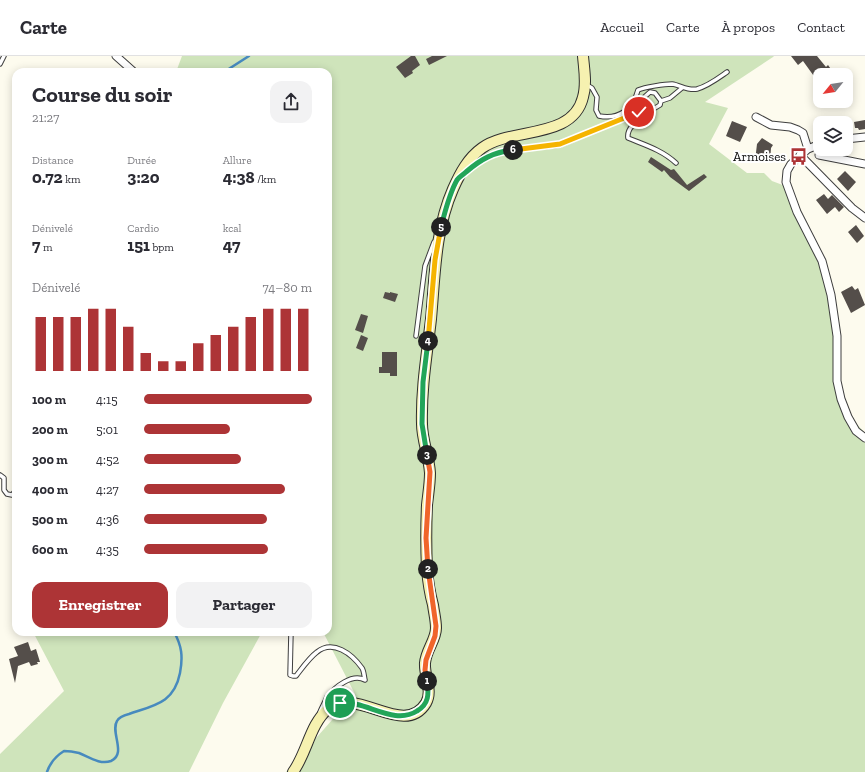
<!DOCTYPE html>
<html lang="fr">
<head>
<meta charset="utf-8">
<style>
	:root { --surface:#fff; --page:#f2f2f3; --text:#2b2b33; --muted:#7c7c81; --line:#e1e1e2; --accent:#ad3436 }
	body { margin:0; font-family:"Zilla Slab",serif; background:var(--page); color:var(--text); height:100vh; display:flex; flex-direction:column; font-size:15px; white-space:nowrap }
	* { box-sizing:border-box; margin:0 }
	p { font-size:13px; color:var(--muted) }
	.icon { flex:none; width:22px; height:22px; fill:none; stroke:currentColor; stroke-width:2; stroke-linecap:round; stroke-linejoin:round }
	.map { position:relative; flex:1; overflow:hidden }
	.sheet { position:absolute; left:12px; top:12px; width:320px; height:568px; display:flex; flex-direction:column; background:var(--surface); border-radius:12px; box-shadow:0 2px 10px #0003 }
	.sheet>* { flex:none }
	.needle { width:26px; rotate:240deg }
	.controls { position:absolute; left:813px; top:12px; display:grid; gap:8px }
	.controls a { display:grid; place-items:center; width:40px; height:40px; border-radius:8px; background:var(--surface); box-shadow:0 2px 10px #0003; font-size:20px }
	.pin { position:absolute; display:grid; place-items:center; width:34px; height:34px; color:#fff; margin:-17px; border:2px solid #fff; border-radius:50%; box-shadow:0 1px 4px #0007 }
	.km { position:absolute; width:20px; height:20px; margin:-10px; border-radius:50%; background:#222; color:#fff; font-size:11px; line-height:20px; text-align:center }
	.round { display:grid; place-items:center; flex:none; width:42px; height:42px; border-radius:12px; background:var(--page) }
	.headline { display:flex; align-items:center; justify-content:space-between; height:68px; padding:0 20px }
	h1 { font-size:22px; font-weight:800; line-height:30px }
	.stats { display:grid; grid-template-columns:repeat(3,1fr); gap:6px; height:68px; padding:4px 20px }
	.stats div { display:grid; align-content:center }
	.stats b { font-size:17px; font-weight:800 }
	.stats small { font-size:11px; font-weight:400 }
	.stats p { font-size:11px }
	.chart { height:112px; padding:8px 20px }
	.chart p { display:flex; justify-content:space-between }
	.chart svg { width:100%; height:72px; margin-top:4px; stroke:var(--accent); stroke-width:6 }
	.button { display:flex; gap:8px; margin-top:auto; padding:8px 20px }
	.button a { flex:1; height:46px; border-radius:12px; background:var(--accent); color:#fff; font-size:16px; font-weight:800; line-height:46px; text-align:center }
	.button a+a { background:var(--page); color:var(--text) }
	ul { padding:0 20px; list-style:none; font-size:13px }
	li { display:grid; grid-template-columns:64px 48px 1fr; align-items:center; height:30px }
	li i { height:10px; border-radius:5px; background:var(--accent) }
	header { display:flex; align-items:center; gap:24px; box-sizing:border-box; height:56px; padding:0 20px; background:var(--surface); border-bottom:1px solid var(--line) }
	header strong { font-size:19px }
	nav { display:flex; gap:22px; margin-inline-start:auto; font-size:14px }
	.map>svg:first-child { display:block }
	.green { fill:#cfe4bb }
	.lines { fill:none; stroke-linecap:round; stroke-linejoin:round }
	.stream { stroke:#478abe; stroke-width:2.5 }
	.building { fill:#544e4a }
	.lane-casing { stroke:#3f3f3f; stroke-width:5.5 }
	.street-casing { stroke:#3f3f3f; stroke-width:9 }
	.secondary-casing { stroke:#2e2e2e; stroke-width:12 }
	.lane { stroke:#fff; stroke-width:3.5 }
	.street { stroke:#fff; stroke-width:7 }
	.secondary { stroke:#f6f1b0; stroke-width:10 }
	.split-1-casing { stroke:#fff; stroke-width:8 }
	.split-2-casing { stroke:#fff; stroke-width:8 }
	.split-3-casing { stroke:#fff; stroke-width:8 }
	.split-4-casing { stroke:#fff; stroke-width:8 }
	.split-5-casing { stroke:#fff; stroke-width:8 }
	.split-6-casing { stroke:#fff; stroke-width:8 }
	.split-7-casing { stroke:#fff; stroke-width:8 }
	.split-1 { stroke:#22a559; stroke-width:5 }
	.split-2 { stroke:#f0652b; stroke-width:5 }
	.split-3 { stroke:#f0652b; stroke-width:5 }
	.split-4 { stroke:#22a559; stroke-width:5 }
	.split-5 { stroke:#f5b400; stroke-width:5 }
	.split-6 { stroke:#22a559; stroke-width:5 }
	.split-7 { stroke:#f5b400; stroke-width:5 }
	.labels { text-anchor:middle; stroke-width:4; stroke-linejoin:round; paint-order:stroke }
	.poi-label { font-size:13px; fill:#0c0c0c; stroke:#fff; text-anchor:end }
</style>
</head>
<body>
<header>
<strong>Carte</strong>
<nav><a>Accueil</a><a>Carte</a><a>À propos</a><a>Contact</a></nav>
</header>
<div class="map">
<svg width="865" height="716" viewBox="0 0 865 716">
	<rect width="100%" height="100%" fill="#fdfbee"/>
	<path class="green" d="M182 0H774L773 1 705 46 728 52 709 88 747 117H764L772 125 788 131 831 222 840 282 838 326 852 363 865 377V716H286L355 638 323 576H328V16H176Z
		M33 576H262L223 647 189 716H0V698L64 635Z"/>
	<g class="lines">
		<path class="stream" d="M224 16 249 0
			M47 716C50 707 56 700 64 695 69 695 75 696 79 697 89 701 100 709 111 705 127 698 110 676 117 665 119 661 125 659 129 658 155 649 174 647 180 617 183 601 182 590 174 576"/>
	</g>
	<path class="building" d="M411 0H415L420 9 412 15 413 17 405 22 396 11Z
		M432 0H447L429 9 426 3Z
		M791 0H817L826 11 828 9 835 19H828L826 17 820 19V21L816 23 803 5 798 9Z
		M865 64V73L859 74 858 72H855L854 66Z
		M732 65 747 71 740 86 726 80Z
		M762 82 773 89 771 92 770 106 755 105 757 88Z
		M651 101 671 114 674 113 687 129 704 118 707 121 689 135 670 121 664 114 662 116 648 106Z
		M845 115 856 126 848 135 837 123Z
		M824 138 828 143 832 139 844 151 839 156 835 151 827 158 816 144Z
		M856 169 864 180 857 187 848 176Z
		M852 230 855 234 858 232 865 249 851 257 841 236Z
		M385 236 390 237V236L398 238 395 246 383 242Z
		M361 258 368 260 363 277 355 274Z
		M361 279 368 282 363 295 356 292Z
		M382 296H397V320H390V317H379V311H382Z
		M28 586 31 595 36 593 40 606H37L38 608 31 610 29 606 18 610 15 627 9 603 18 600 14 591Z"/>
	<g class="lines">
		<defs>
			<path id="lane" d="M0 8 4 0
				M587 29 592 32 597 41 596 54 599 60C619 64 633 53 638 34 645 31 665 28 672 28 680 29 688 35 697 33 708 30 717 23 727 16
				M661 45 670 42 682 32
				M650 55C642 62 626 70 628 82 645 89 662 94 676 107
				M466 116 487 100 504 95 560 89 639 56 650 55 660 49 661 45 655 37 650 36 641 44 639 56
				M416 280 425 210 434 186
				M0 419 4 422V434L7 438 12 439 16 434
				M291 576 290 619 293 620H296C303 611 309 602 317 596 333 583 352 598 362 612 364 615 364 620 365 624 352 617 335 631 327 641 325 646 322 651 320 656"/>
			<path id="street" d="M116 0 134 16
				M756 61 771 69 790 71 798 74 803 77 808 93
				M846 83 865 81
				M820 88 808 93 791 108 787 115 786 126 797 156 822 205 831 239 837 280V325L841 343 848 361 856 375 865 382
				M800 99 852 152 865 162
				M819 99 865 108"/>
			<path id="secondary" d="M293 716C307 697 310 668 328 653 356 629 404 683 426 647 433 635 424 620 425 607 426 594 436 584 436 572 436 564 434 557 433 549 430 538 428 525 427 513 426 492 426 471 427 449 428 439 430 428 430 417 429 400 422 384 422 368 421 332 427 298 431 263 435 219 435 174 453 133 460 117 468 102 482 92 511 71 573 84 583 41 587 28 584 13 583 0"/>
		</defs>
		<use href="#lane" class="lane-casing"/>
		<use href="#street" class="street-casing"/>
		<use href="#secondary" class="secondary-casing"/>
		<use href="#lane" class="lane"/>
		<use href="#street" class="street"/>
		<use href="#secondary" class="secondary"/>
	</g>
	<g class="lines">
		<defs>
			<path id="split-1" d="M340 647C366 644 393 670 417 655 429 648 429 638 427 625"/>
			<path id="split-2" d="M427 625 425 614 426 604 435 580 436 570 428 513"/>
			<path id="split-3" d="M427 399 430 416 426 482 428 513"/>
			<path id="split-4" d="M427 399 422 368 423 326 428 285"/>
			<path id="split-5" d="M428 285 435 204 441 171"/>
			<path id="split-6" d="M441 171C445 156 449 138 457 124 459 121 463 119 466 116 481 103 494 96 513 94"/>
			<path id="split-7" d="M513 94 560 88 639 56"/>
		</defs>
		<use href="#split-1" class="split-1-casing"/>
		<use href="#split-2" class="split-2-casing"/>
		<use href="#split-3" class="split-3-casing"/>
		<use href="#split-4" class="split-4-casing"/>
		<use href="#split-5" class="split-5-casing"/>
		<use href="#split-6" class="split-6-casing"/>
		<use href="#split-7" class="split-7-casing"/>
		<use href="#split-1" class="split-1"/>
		<use href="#split-2" class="split-2"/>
		<use href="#split-3" class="split-3"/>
		<use href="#split-4" class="split-4"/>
		<use href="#split-5" class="split-5"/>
		<use href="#split-6" class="split-6"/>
		<use href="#split-7" class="split-7"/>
	</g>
	<defs>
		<symbol id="bus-bare" viewBox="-9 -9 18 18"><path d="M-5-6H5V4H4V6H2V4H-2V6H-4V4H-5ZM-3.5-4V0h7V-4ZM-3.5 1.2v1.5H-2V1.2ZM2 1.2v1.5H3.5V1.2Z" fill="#ad3436" stroke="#fff" stroke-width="2.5" paint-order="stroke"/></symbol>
	</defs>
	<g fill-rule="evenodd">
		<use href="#bus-bare" x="786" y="88" width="25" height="25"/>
	</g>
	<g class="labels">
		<g class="poi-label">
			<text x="786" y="105">Armoises</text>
		</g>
	</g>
</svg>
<div class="controls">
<a><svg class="needle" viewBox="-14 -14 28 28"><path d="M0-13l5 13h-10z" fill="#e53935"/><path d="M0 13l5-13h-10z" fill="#7c7c81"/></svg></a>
<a><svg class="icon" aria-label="layers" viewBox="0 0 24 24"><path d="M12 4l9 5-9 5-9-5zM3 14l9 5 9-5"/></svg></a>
</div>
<div class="pin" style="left:340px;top:647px;background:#1e9e55"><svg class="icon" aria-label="arrive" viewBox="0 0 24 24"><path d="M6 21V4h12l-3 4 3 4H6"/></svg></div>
<div class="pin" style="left:639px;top:56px;background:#d93025"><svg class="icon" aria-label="check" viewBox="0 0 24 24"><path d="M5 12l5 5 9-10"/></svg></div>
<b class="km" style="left:427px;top:625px">1</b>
<b class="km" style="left:428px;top:513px">2</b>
<b class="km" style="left:427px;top:399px">3</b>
<b class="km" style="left:428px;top:285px">4</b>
<b class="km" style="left:441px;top:171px">5</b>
<b class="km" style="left:513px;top:94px">6</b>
<section class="sheet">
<div class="headline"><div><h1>Course du soir</h1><p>21:27</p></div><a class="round"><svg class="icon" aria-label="share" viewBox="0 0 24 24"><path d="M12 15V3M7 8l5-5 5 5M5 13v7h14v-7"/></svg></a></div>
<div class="stats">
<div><p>Distance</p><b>0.72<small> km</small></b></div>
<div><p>Durée</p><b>3:20</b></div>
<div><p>Allure</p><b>4:38<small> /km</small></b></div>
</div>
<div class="stats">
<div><p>Dénivelé</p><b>7<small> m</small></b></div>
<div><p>Cardio</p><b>151<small> bpm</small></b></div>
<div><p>kcal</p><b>47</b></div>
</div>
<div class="chart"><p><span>Dénivelé</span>74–80 m</p>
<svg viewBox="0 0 160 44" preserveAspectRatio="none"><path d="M5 44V11M15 44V11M25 44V11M35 44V6M45 44V6M55 44V17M65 44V33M75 44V38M85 44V38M95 44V27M105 44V22M115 44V17M125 44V11M135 44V6M145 44V6M155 44V6"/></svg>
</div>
<ul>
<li><b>100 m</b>4:15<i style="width:100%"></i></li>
<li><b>200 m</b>5:01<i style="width:51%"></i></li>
<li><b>300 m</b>4:52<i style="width:58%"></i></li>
<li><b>400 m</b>4:27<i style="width:84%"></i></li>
<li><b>500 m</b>4:36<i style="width:73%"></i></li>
<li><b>600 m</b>4:35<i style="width:74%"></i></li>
</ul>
<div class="button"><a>Enregistrer</a><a>Partager</a></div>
</section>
</div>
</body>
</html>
